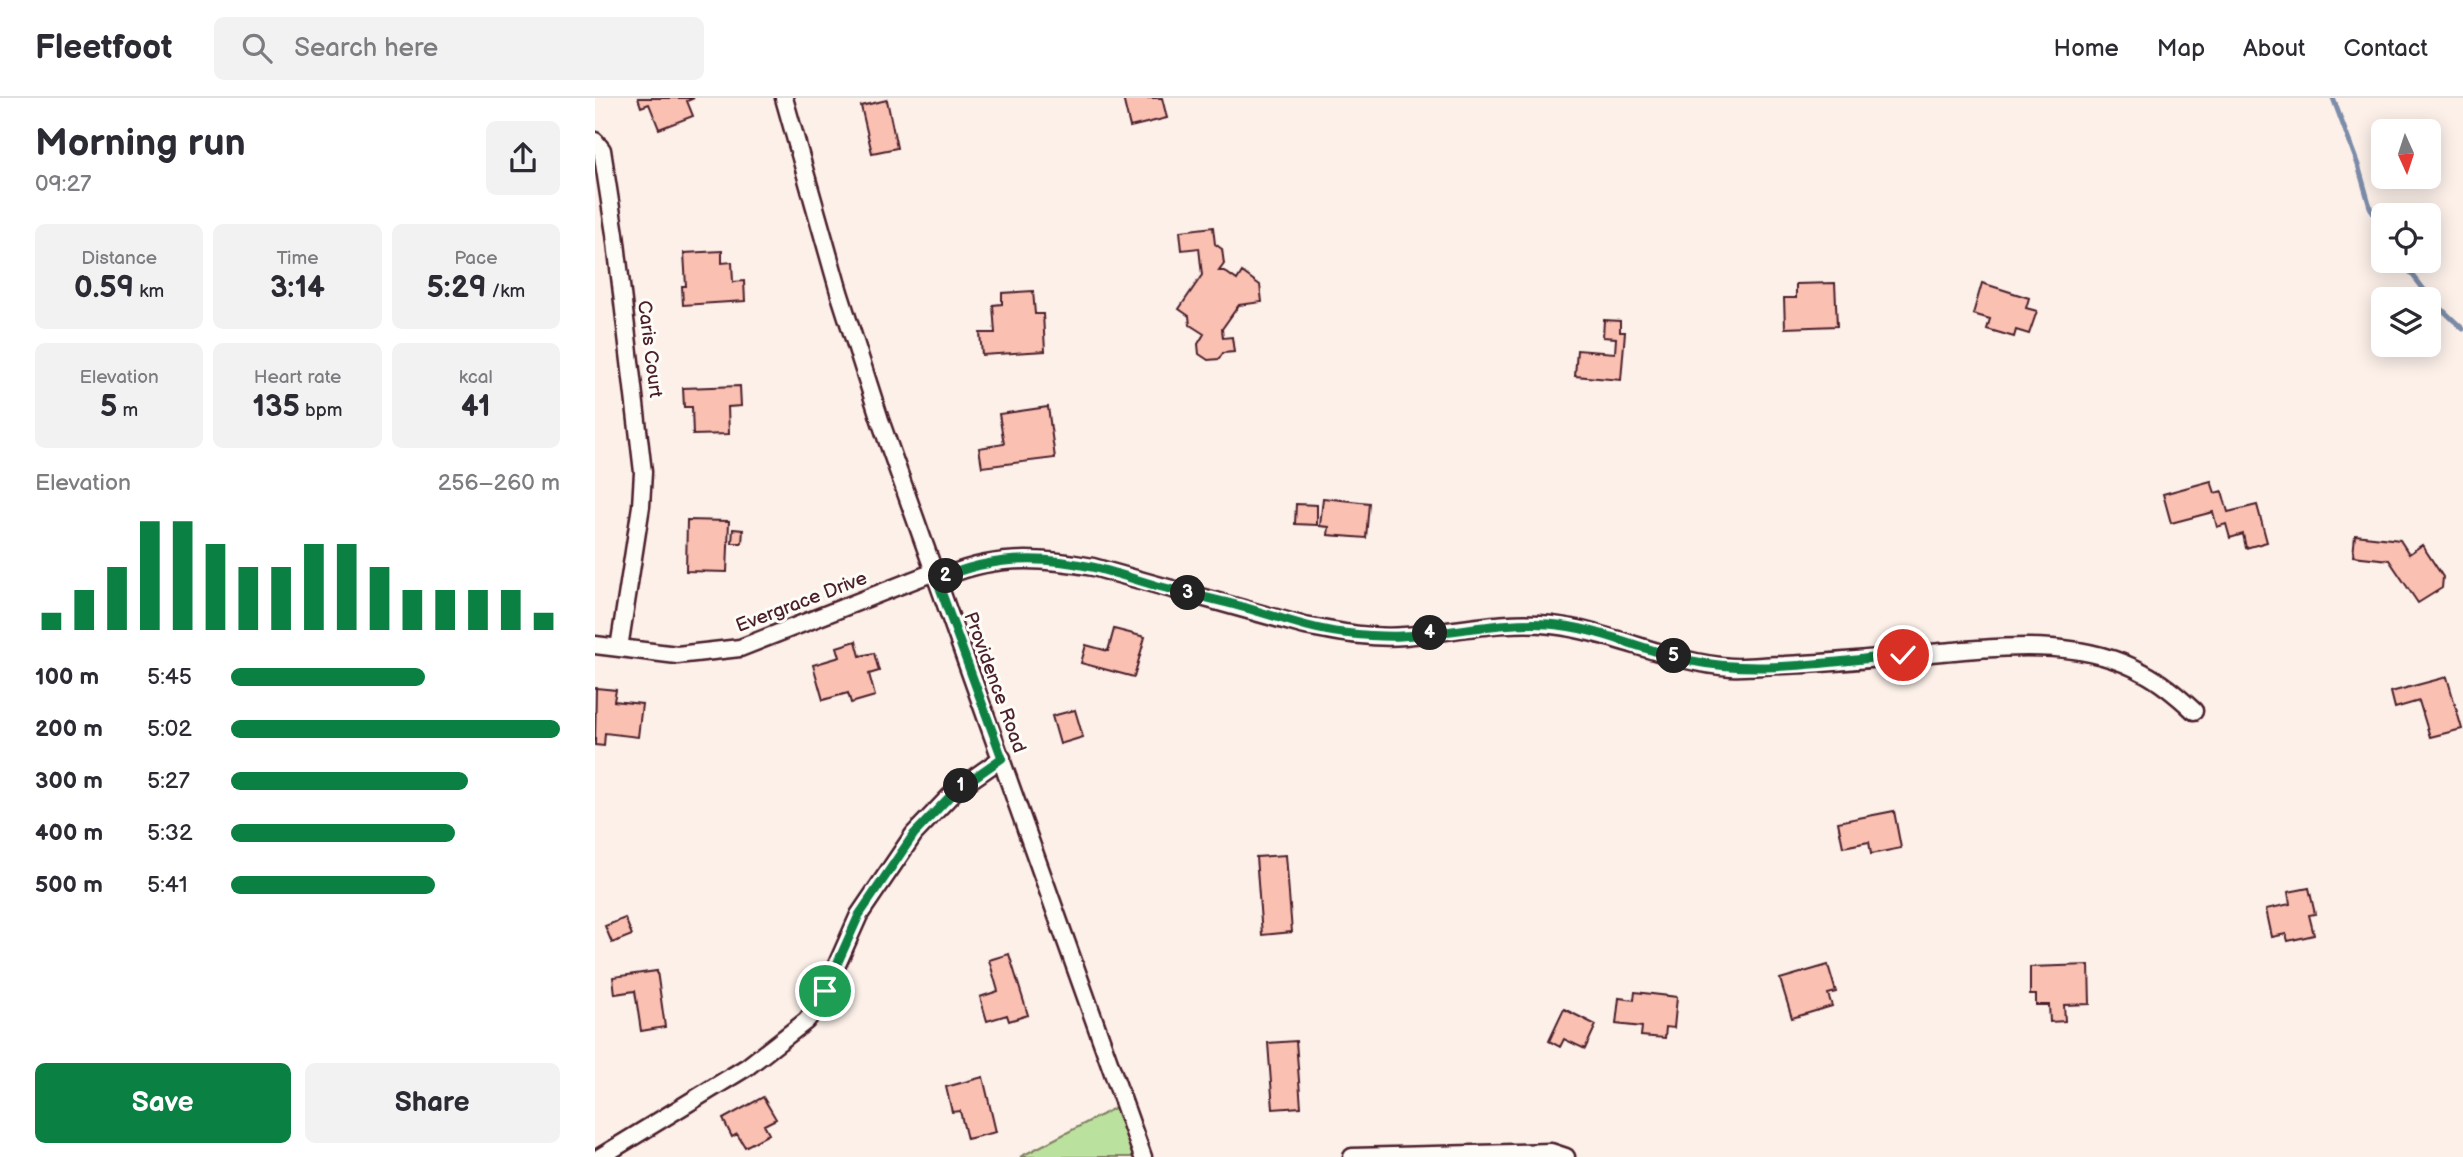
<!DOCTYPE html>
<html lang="en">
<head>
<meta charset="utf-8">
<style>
	:root { --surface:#fff; --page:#f2f2f3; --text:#2b2b33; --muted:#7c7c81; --line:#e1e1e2; --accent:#0b8043 }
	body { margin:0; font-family:"Balsamiq Sans",sans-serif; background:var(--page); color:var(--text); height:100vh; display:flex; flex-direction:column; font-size:26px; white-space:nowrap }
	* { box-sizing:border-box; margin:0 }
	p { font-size:23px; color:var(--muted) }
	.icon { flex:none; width:38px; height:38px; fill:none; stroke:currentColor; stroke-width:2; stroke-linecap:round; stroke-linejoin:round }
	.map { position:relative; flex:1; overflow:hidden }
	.sheet { display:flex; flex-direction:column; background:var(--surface); width:595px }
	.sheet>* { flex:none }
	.needle { width:46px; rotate:177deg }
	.fabs { position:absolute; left:1776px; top:21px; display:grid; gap:14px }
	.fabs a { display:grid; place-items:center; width:70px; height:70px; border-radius:10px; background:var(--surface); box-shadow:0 4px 18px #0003; font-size:35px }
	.pin { position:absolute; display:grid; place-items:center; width:60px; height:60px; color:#fff; margin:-30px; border:4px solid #fff; border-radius:50%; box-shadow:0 2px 7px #0007 }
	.km { position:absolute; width:35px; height:35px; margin:-18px; border-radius:50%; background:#222; color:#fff; font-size:19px; line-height:35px; text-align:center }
	.round { display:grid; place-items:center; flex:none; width:74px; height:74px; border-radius:10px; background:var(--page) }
	.headline { display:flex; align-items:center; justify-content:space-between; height:119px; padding:0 35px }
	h1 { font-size:38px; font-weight:700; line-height:52px }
	.stats { display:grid; grid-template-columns:repeat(3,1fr); gap:10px; height:119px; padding:7px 35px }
	.stats div { display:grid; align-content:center; border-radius:10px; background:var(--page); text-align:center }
	.stats b { font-size:30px; font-weight:700 }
	.stats small { font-size:19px; font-weight:400 }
	.stats p { font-size:19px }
	.chart { height:196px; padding:14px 35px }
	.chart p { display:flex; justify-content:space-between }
	.chart svg { width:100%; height:126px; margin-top:7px; stroke:var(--accent); stroke-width:6 }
	.action { display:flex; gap:14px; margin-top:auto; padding:14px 35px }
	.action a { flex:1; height:80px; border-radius:10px; background:var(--accent); color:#fff; font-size:28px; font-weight:700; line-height:80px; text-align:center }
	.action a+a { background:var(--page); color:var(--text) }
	ul { padding:0 35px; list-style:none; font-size:23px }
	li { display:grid; grid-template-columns:112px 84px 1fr; align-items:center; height:52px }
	li i { height:18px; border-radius:9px; background:var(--accent) }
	header { display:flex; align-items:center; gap:42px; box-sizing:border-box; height:98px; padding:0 35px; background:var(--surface); border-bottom:2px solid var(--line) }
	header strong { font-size:33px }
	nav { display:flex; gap:38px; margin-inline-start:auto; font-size:24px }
	.search { width:490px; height:63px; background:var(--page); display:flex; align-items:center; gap:18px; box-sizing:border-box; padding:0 24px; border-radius:10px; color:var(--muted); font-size:26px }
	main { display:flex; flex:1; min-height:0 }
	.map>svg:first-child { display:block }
	.green { fill:#bae19d; stroke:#828064; stroke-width:2 }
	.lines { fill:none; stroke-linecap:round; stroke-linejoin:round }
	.stream { stroke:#7c8ca9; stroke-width:5 }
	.building { fill:#fac0b2; stroke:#4a1f2b; stroke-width:2 }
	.minor-casing { stroke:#4a1f2b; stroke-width:21 }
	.minor { stroke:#fdfcf7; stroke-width:16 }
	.route-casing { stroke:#fff; stroke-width:14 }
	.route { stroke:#0b8043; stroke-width:9 }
	.labels { text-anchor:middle; stroke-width:6; stroke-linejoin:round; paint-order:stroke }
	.street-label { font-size:19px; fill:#4a1f2b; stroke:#fdfcf7 }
</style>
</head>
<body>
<header>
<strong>Fleetfoot</strong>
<div class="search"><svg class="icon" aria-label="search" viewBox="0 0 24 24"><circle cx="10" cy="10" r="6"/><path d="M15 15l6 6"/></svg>Search here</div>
<nav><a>Home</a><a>Map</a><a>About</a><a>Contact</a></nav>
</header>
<main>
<section class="sheet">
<div class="headline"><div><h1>Morning run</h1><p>09:27</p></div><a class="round"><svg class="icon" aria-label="share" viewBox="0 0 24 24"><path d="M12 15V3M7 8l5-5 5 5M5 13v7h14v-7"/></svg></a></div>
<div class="stats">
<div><p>Distance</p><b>0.59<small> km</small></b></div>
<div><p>Time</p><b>3:14</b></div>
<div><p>Pace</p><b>5:29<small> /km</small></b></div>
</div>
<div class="stats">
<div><p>Elevation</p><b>5<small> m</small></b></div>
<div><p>Heart rate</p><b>135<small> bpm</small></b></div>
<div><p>kcal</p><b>41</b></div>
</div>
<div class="chart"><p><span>Elevation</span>256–260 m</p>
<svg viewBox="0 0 160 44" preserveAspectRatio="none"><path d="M5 44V38M15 44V30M25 44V22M35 44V6M45 44V6M55 44V14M65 44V22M75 44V22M85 44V14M95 44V14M105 44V22M115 44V30M125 44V30M135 44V30M145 44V30M155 44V38"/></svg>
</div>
<ul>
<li><b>100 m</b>5:45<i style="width:59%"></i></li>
<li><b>200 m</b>5:02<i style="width:100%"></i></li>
<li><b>300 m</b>5:27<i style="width:72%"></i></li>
<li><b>400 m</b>5:32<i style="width:68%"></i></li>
<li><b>500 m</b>5:41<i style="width:62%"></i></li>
</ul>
<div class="action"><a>Save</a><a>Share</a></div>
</section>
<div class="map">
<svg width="1868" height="1059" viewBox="0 0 1868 1059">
	<rect width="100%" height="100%" fill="#fcf0e9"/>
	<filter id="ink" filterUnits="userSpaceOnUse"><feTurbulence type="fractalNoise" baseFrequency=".0143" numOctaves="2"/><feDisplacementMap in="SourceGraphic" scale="14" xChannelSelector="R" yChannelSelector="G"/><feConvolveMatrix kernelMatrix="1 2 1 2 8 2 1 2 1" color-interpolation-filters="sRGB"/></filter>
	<g filter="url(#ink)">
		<path class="green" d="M531 1004 548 1059H425Z"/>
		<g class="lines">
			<path class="stream" d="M1738 0 1763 67 1775 109 1788 135
				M1807 163 1837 202 1868 231"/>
		</g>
		<path class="building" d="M43 0H99L92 3 98 18 64 31 54 6 46 9Z
			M528 0H567L572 20 535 29Z
			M292 2 302 50 277 55 266 8Z
			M618 129 620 146 627 151 629 166 624 173H629L642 182 647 174 665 187 667 204 644 207 627 231 628 240 637 239 639 254 628 255 624 261 613 262 604 256 603 246 609 236 595 227 594 218 584 211 607 177 604 150 587 152 585 133Z
			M127 153V165L137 164 138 184 149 183 150 203 88 207 87 188H91L89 155Z
			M1240 185 1242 228 1190 230 1189 200H1201V186Z
			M1387 185 1434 200 1431 210 1442 213 1434 236 1421 232 1419 239 1392 231 1395 221 1378 216Z
			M438 193 440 216H448L450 253 387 257 385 235H400L398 207 407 206V195Z
			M1009 222 1025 223V234H1030L1026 282 980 278 982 252 1020 255 1021 240 1008 239Z
			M145 288 146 308 133 309 134 336 98 337 97 309H89L88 290Z
			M453 309 460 360 387 369 384 350 409 346 404 316Z
			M1616 383 1620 395 1627 393 1633 414 1662 407 1672 444 1651 450 1648 436 1635 440 1631 426 1622 429 1618 414 1576 425 1568 396Z
			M728 400 774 405 771 440 733 437 734 429 725 428Z
			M701 406 722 407V427L700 426Z
			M92 422 134 423 132 474 91 473Z
			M138 431 148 432 147 445H137Z
			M1760 437 1805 442 1814 456 1827 447 1848 479 1847 490 1823 505 1794 462 1758 458Z
			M519 531 550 539 539 579 486 565 491 547 513 553Z
			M261 543 265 558 279 555 284 573 274 576 280 598 256 605 253 595 228 602 218 567 245 559 242 549Z
			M1852 579 1867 631 1835 639 1824 603 1800 610 1796 594Z
			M1 590 21 592 19 603 47 606 43 639 10 635 9 648 0 647Z
			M480 612 488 639 465 646 457 618Z
			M1299 713 1306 750 1276 756 1274 744 1248 749 1243 724Z
			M691 757 697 834 667 837 661 759Z
			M1714 790 1720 816 1714 817 1719 837 1693 843 1691 836 1677 839 1671 811 1695 806 1693 794Z
			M30 820 37 837 17 845 10 828Z
			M414 856 433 917 414 923 412 917 392 923 385 899 403 893 394 862Z
			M1233 867 1241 894 1233 896 1237 908 1197 920 1185 881Z
			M1494 867 1495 906 1469 907 1470 923 1455 924 1454 907H1441V897H1435V869Z
			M62 873 70 929 46 933 40 893 20 896 18 879Z
			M1040 894 1082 899 1079 930 1071 929 1070 940 1046 938 1047 929 1021 926 1024 900 1039 902Z
			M969 911 1001 927 990 951 969 941 965 949 954 943Z
			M701 943 706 1009 678 1011 673 945Z
			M388 979 401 1034 372 1041 365 1013 357 1014 351 989Z
			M168 999 181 1021 169 1027 174 1036 150 1049 142 1036 137 1039 128 1021Z"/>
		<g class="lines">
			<defs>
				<path id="minor" d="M189 0 244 194 285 322 548 1059
					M0 43 7 52 20 136 48 374 46 408 24 550
					M342 482C395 457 442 459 498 469L710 528C743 534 776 541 810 538 858 534 908 521 957 527 1018 534 1075 565 1136 569 1154 570 1172 567 1189 567 1245 565 1302 558 1358 553 1422 548 1490 542 1549 575 1568 585 1583 598 1599 613
					M0 547 82 557 145 550 339 474
					M5 1059 152 969 211 923 224 907 264 817 319 736 360 693 407 660
					M757 1059 956 1054 971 1059"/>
			</defs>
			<use href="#minor" class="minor-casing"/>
			<use href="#minor" class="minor"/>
		</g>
	</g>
	<g class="lines" filter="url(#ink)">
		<defs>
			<path id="route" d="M230 893 264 817 319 736 360 693 407 660 342 482C391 459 444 457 497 469 519 474 541 482 563 488 594 496 625 502 655 511 686 520 716 531 748 535 767 537 786 539 806 538 855 536 904 523 953 526 1003 529 1048 553 1097 563 1165 577 1239 563 1308 557"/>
		</defs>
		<use href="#route" class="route-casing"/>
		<use href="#route" class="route"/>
	</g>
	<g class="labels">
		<g class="street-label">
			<text transform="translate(56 251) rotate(83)" y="7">Caris Court</text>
			<text transform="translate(206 503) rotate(-21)" y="7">Evergrace Drive</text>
			<text transform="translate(401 584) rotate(70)" y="7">Providence Road</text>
		</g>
	</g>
</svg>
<div class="fabs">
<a><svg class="needle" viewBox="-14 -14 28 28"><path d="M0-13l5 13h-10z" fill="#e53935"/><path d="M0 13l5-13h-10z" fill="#7c7c81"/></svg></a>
<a><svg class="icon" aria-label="locate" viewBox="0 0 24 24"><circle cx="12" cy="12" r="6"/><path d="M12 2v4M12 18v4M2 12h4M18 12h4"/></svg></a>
<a><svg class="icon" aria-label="layers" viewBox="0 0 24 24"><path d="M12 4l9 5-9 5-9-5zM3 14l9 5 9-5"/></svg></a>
</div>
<div class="pin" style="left:230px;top:893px;background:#1e9e55"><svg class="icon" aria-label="arrive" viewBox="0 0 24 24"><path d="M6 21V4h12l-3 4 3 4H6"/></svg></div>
<div class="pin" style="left:1308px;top:557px;background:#d93025"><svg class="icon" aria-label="check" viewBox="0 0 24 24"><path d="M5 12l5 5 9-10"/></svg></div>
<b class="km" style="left:366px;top:688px">1</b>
<b class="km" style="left:351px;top:478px">2</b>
<b class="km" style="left:593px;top:495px">3</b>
<b class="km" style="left:835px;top:535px">4</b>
<b class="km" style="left:1079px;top:558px">5</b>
</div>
</main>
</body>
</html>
